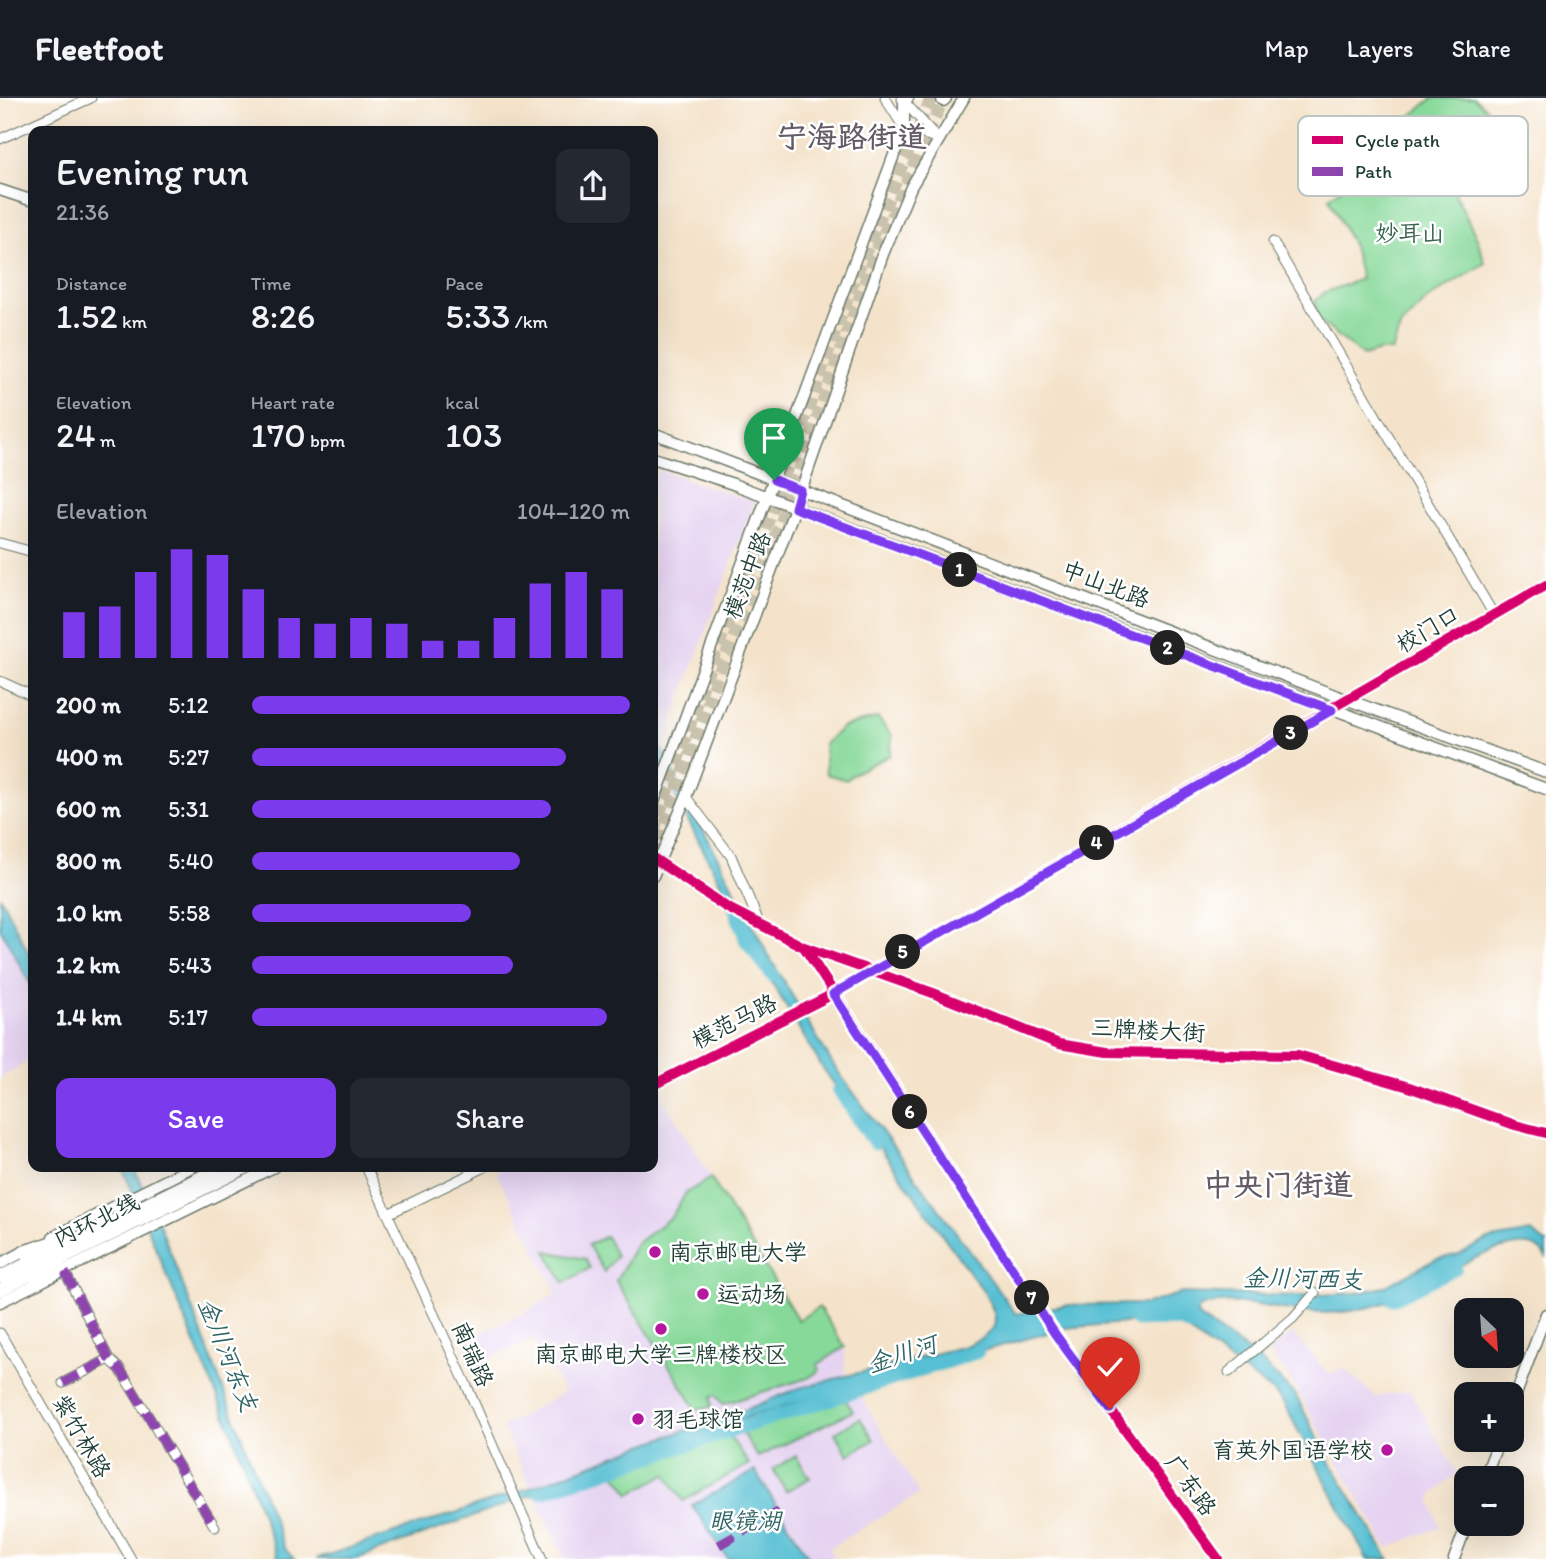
<!DOCTYPE html>
<html lang="en">
<head>
<meta charset="utf-8">
<style>
	:root { --surface:#171b24; --page:#242831; --text:#f1f3f6; --muted:#9ea1a6; --line:#363941; --accent:#7c3aed }
	body { margin:0; font-family:Itim,"LXGW WenKai TC",sans-serif; background:var(--page); color:var(--text); height:100vh; display:flex; flex-direction:column; font-size:26px; white-space:nowrap }
	* { box-sizing:border-box; margin:0 }
	p { font-size:23px; color:var(--muted) }
	.icon { flex:none; width:38px; height:38px; fill:none; stroke:currentColor; stroke-width:2; stroke-linecap:round; stroke-linejoin:round }
	.map { position:relative; flex:1; overflow:hidden }
	.details { position:absolute; left:28px; top:28px; width:630px; height:1046px; display:flex; flex-direction:column; background:var(--surface); border-radius:14px; box-shadow:0 7px 28px #0002 }
	.details>* { flex:none }
	.needle { width:46px; rotate:155deg }
	.buttons { position:absolute; left:1454px; top:1200px; display:grid; gap:14px }
	.buttons a { display:grid; place-items:center; width:70px; height:70px; border-radius:14px; background:var(--surface); box-shadow:0 7px 28px #0002; font-size:35px }
	.pin { position:absolute; display:grid; place-items:center; width:60px; height:60px; color:#fff; margin:-72px -30px; border-radius:50% 50% 50% 0; rotate:-45deg; box-shadow:0 0 7px #0007 }
	.pin .icon { rotate:45deg }
	.km { position:absolute; width:35px; height:35px; margin:-18px; border-radius:50%; background:#222; color:#fff; font-size:19px; line-height:35px; text-align:center }
	.round { display:grid; place-items:center; flex:none; width:74px; height:74px; border-radius:14px; background:var(--page) }
	.head { display:flex; align-items:center; justify-content:space-between; height:119px; padding:0 28px }
	h1 { font-size:38px; font-weight:600; line-height:52px }
	.metrics { display:grid; grid-template-columns:repeat(3,1fr); gap:10px; height:119px; padding:7px 28px }
	.metrics div { display:grid; align-content:center }
	.metrics b { font-size:35px; font-weight:600 }
	.metrics small { font-size:19px; font-weight:400 }
	.metrics p { font-size:19px }
	.chart { height:196px; padding:14px 28px }
	.chart p { display:flex; justify-content:space-between }
	.chart svg { width:100%; height:126px; margin-top:7px; stroke:var(--accent); stroke-width:6 }
	.primary-button { display:flex; gap:14px; margin-top:auto; padding:14px 28px }
	.primary-button a { flex:1; height:80px; border-radius:14px; background:var(--accent); color:#fff; font-size:28px; font-weight:600; line-height:80px; text-align:center }
	.primary-button a+a { background:var(--page); color:var(--text) }
	ul { padding:0 28px; list-style:none; font-size:23px }
	li { display:grid; grid-template-columns:112px 84px 1fr; align-items:center; height:52px }
	li i { height:18px; border-radius:9px; background:var(--accent) }
	header { display:flex; align-items:center; gap:42px; box-sizing:border-box; height:98px; padding:0 35px; background:var(--surface); border-bottom:2px solid var(--line) }
	header strong { font-size:33px }
	nav { display:flex; gap:38px; margin-inline-start:auto; font-size:24px }
	.map>svg:first-child { display:block }
	.built { fill:#e5d3f1 }
	.green { fill:#87d99a; stroke:#538b67; stroke-width:2 }
	.water { fill:#57bfd3; stroke:#3b7e84; stroke-width:2 }
	.lines { fill:none; stroke-linecap:round; stroke-linejoin:round }
	.river { stroke:#57bfd3; stroke-width:14 }
	.highway-tunnel { stroke:#c9c2ac; stroke-width:12; stroke-dasharray:12 6; stroke-linecap:butt }
	.minor-casing { stroke:#6a7768; stroke-width:11 }
	.major-casing { stroke:#6a7768; stroke-width:13 }
	.highway-casing { stroke:#6a7768; stroke-width:15 }
	.minor { stroke:#fff; stroke-width:9 }
	.major { stroke:#fff; stroke-width:10 }
	.highway { stroke:#fff; stroke-width:12 }
	.quiet { stroke:#8e44ad; stroke-width:9; stroke-dasharray:18 9; stroke-linecap:butt }
	.cycleway-casing { stroke:#fff; stroke-width:15 }
	.cycleway { stroke:#d6006c; stroke-width:10 }
	.route-casing { stroke:#fff; stroke-width:14 }
	.route { stroke:#7c3aed; stroke-width:9 }
	.poi-dot { fill:#b5179e; stroke:#fff; stroke-width:2.5 }
	.labels { text-anchor:middle; stroke-width:5; stroke-linejoin:round; paint-order:stroke }
	.park-label { font-size:23px; fill:#39644e; stroke:#fff }
	.street-label { font-size:23px; fill:#1f3d34; stroke:#fff }
	.poi-label { font-size:23px; fill:#1f3d34; stroke:#fff; text-anchor:start }
	.water-label { font-size:24px; font-style:italic; fill:#306464; stroke:#fff }
	.district-label { font-size:30px; font-weight:bold; fill:#635c65; stroke:#fff }
	.key { fill:#fff; stroke:#bcc5c2; stroke-width:2 }
	.key-label { font-size:19px; fill:#1f3d34 }
</style>
</head>
<body>
<header>
<strong>Fleetfoot</strong>
<nav><a>Map</a><a>Layers</a><a>Share</a></nav>
</header>
<div class="map">
<svg width="1546" height="1461" viewBox="0 0 1546 1461">
	<rect width="100%" height="100%" fill="#fff"/>
	<filter id="ink" filterUnits="userSpaceOnUse"><feTurbulence type="fractalNoise" baseFrequency=".0143" numOctaves="2"/><feDisplacementMap in="SourceGraphic" scale="14" xChannelSelector="R" yChannelSelector="G"/><feConvolveMatrix kernelMatrix="1 2 1 2 8 2 1 2 1" color-interpolation-filters="sRGB"/></filter>
	<filter id="wash" filterUnits="userSpaceOnUse"><feTurbulence type="fractalNoise" baseFrequency=".00686" numOctaves="4" result="noise"/><feDisplacementMap in="SourceGraphic" scale="28" xChannelSelector="R" yChannelSelector="G"/><feGaussianBlur stdDeviation="1.57" result="paint"/><feColorMatrix in="noise" values="0 0 0 0 0 0 0 0 0 0 0 0 0 0 0 0 0 1.4 0 .05"/><feComposite in="paint" operator="in"/></filter>
	<g filter="url(#wash)">
		<rect width="100%" height="100%" fill="#f4e3ca"/>
		<path class="built" d="M659 372 754 404 653 674V386Z
			M0 828 33 891V960L0 981Z
			M661 997 798 1222 819 1209 845 1249V1272L919 1396 829 1450 835 1461H565L502 1329 564 1294 533 1241 475 1267 463 1243 520 1217 557 1195 496 1074 505 1069H653V1002Z
			M1292 1235 1330 1277 1343 1270 1375 1299 1410 1293 1457 1375 1430 1400 1440 1429 1387 1450 1291 1282 1269 1254Z"/>
		<path class="green" d="M1433 0H1474L1494 17 1490 24 1445 43 1436 56 1478 143 1485 165 1429 200 1401 227 1392 253H1379L1363 258 1318 222 1315 203 1325 194 1361 181 1353 148 1329 100 1347 86 1343 75 1348 66 1368 70 1379 55 1381 42Z
			M878 620 892 638 890 657 854 675 846 682 826 676 824 646 843 629Z
			M711 1080 798 1222 819 1209 845 1249 817 1267 820 1272 808 1280 723 1306 716 1297 711 1300 712 1309 696 1311 616 1183 636 1146 672 1118 686 1095Z
			M606 1138 616 1158 604 1174 588 1147Z
			M546 1153 585 1161 590 1170 564 1185Z
			M843 1298 853 1313 758 1359 737 1327Z
			M860 1320 874 1342 848 1357 835 1335Z
			M726 1333 749 1366 683 1403 666 1376 630 1396 613 1373Z
			M796 1358 810 1380 786 1393 773 1371Z"/>
		<path class="water" d="M653 634 767 855 834 968 1016 1216 1066 1207 1146 1206 1182 1195 1301 1198 1356 1195 1384 1189 1436 1161 1458 1157 1487 1142 1531 1134 1546 1145V1159C1541 1153 1537 1148 1529 1147 1486 1143 1423 1193 1381 1206 1359 1213 1331 1216 1307 1214 1278 1213 1224 1195 1197 1211L1198 1218 1260 1262 1296 1298 1329 1362 1389 1461H1367L1284 1306 1275 1295 1171 1221 1065 1230 750 1318 356 1461H316L533 1389 651 1344 735 1316 799 1290 965 1248C996 1234 1004 1227 985 1196L822 969 775 890 653 655Z
			M0 798 33 864V891L0 830Z
			M122 1069H133L154 1112 285 1451 294 1461H278L232 1334Z
			M755 1373 810 1461H728L692 1407Z"/>
		<g class="lines">
			<path class="river" d="M653 657 656 662
				M734 807 746 842 773 878
				M839 992 875 1045
				M1392 1201 1455 1170
				M1136 1222H1181L1191 1228
				M540 1394 977 1254"/>
		</g>
	</g>
	<g filter="url(#ink)">
		<g class="lines">
			<path class="highway-tunnel" d="M653 735 712 563 757 455 854 182 931 0
				M653 760 718 576 773 447 874 157 943 2"/>
			<defs>
				<path id="minor" d="M885 0 904 30 939 41
					M902 1 937 40
					M0 41 91 0
					M1273 144 1494 517
					M0 445 33 454
					M0 583 33 598
					M686 699 731 758 760 827
					M653 760 726 809 804 849 933 895 1059 946 1107 954 1298 957 1409 989 1515 1027 1546 1035
					M804 849 1055 1235 1218 1461
					M653 987 833 896 1546 487
					M366 1069 466 1286 542 1461
					M388 1116 485 1069
					M65 1174 109 1261 120 1271 215 1429
					M0 1235 131 1461
					M1229 1274 1293 1220 1315 1195
					M63 1285 109 1261"/>
				<path id="major" d="M0 92 33 103
					M653 335 1337 598 1546 674
					M653 360 733 386 1546 691
					M653 706 904 30V5L908 0
					M653 778 686 699 795 410 883 156 911 89 964 0
					M53 1139 192 1069
					M0 1166 29 1151
					M0 1204 274 1069
					M1512 1307 1546 1216
					M1484 1381 1499 1342
					M1454 1461 1467 1426"/>
				<path id="highway" d="M943 2 945 0
					M24 1154 64 1140
					M0 1179 221 1069
					M37 1185 60 1170
					M0 1192 247 1069"/>
			</defs>
			<use href="#minor" class="minor-casing"/>
			<use href="#major" class="major-casing"/>
			<use href="#highway" class="highway-casing"/>
			<use href="#minor" class="minor"/>
			<use href="#major" class="major"/>
			<use href="#highway" class="highway"/>
			<path class="quiet" d="M65 1174 109 1261 120 1271 215 1429
				M63 1285 109 1261
				M719 1447 779 1413"/>
			<defs>
				<path id="cycleway" d="M653 760 726 809 804 849 933 895 1059 946 1107 954 1298 957 1409 989 1515 1027 1546 1035
					M804 849 1055 1235 1218 1461
					M653 987 833 896 1546 487"/>
			</defs>
			<use href="#cycleway" class="cycleway-casing"/>
			<use href="#cycleway" class="cycleway"/>
		</g>
	</g>
	<g class="lines" filter="url(#ink)">
		<defs>
			<path id="route" d="M774 382 800 392 795 410 1332 612 833 896 1055 1236 1110 1311"/>
		</defs>
		<use href="#route" class="route-casing"/>
		<use href="#route" class="route"/>
	</g>
	<g class="poi-dot">
		<circle cx="655" cy="1154" r="7"/>
		<circle cx="703" cy="1196" r="7"/>
		<circle cx="661" cy="1231" r="7"/>
		<circle cx="638" cy="1321" r="7"/>
		<circle cx="1387" cy="1352" r="7"/>
	</g>
	<g class="labels">
		<g class="park-label">
			<text x="1410" y="143">妙耳山</text>
		</g>
		<g class="street-label">
			<text transform="translate(747 477) rotate(-69)" y="8">模范中路</text>
			<text transform="translate(1106 486) rotate(21)" y="8">中山北路</text>
			<text transform="translate(1428 531) rotate(-30)" y="8">校门口</text>
			<text transform="translate(734 923) rotate(-27)" y="8">模范马路</text>
			<text transform="translate(1148 932) rotate(3)" y="8">三牌楼大街</text>
			<text transform="translate(96 1122) rotate(-26)" y="8">内环北线</text>
			<text transform="translate(473 1256) rotate(66)" y="8">南瑞路</text>
			<text transform="translate(82 1338) rotate(60)" y="8">紫竹林路</text>
			<text transform="translate(1191 1387) rotate(54)" y="8">广东路</text>
		</g>
		<g class="poi-label">
			<text x="669" y="1162">南京邮电大学</text>
			<text x="717" y="1204">运动场</text>
			<text x="661" y="1264" text-anchor="middle">南京邮电大学三牌楼校区</text>
			<text x="652" y="1329">羽毛球馆</text>
			<text x="1373" y="1360" text-anchor="end">育英外国语学校</text>
		</g>
		<g class="water-label">
			<text transform="translate(1303 1181) rotate(1)" y="8">金川河西支</text>
			<text transform="translate(902 1256) rotate(-18)" y="8">金川河</text>
			<text transform="translate(228 1257) rotate(68)" y="8">金川河东支</text>
			<text x="745" y="1431">眼镜湖</text>
		</g>
		<g class="district-label">
			<text x="852" y="49">宁海路街道</text>
			<text x="1278" y="1097">中央门街道</text>
		</g>
	</g>
	<rect x="1298" y="18" width="230" height="80" rx="10" class="key"/>
	<rect x="1312" y="38" width="31" height="8" fill="#d6006c"/>
	<rect x="1312" y="69" width="31" height="9" fill="#8e44ad"/>
	<g class="key-label">
		<text x="1355" y="49">Cycle path</text>
		<text x="1355" y="80">Path</text>
	</g>
</svg>
<div class="buttons">
<a><svg class="needle" viewBox="-14 -14 28 28"><path d="M0-13l5 13h-10z" fill="#e53935"/><path d="M0 13l5-13h-10z" fill="#9ea1a6"/></svg></a>
<a>+</a>
<a>−</a>
</div>
<div class="pin" style="left:774px;top:382px;background:#1e9e55"><svg class="icon" aria-label="arrive" viewBox="0 0 24 24"><path d="M6 21V4h12l-3 4 3 4H6"/></svg></div>
<div class="pin" style="left:1110px;top:1311px;background:#d93025"><svg class="icon" aria-label="check" viewBox="0 0 24 24"><path d="M5 12l5 5 9-10"/></svg></div>
<b class="km" style="left:960px;top:472px">1</b>
<b class="km" style="left:1168px;top:550px">2</b>
<b class="km" style="left:1291px;top:635px">3</b>
<b class="km" style="left:1097px;top:745px">4</b>
<b class="km" style="left:903px;top:854px">5</b>
<b class="km" style="left:910px;top:1014px">6</b>
<b class="km" style="left:1032px;top:1200px">7</b>
<section class="details">
<div class="head"><div><h1>Evening run</h1><p>21:36</p></div><a class="round"><svg class="icon" aria-label="share" viewBox="0 0 24 24"><path d="M12 15V3M7 8l5-5 5 5M5 13v7h14v-7"/></svg></a></div>
<div class="metrics">
<div><p>Distance</p><b>1.52<small> km</small></b></div>
<div><p>Time</p><b>8:26</b></div>
<div><p>Pace</p><b>5:33<small> /km</small></b></div>
</div>
<div class="metrics">
<div><p>Elevation</p><b>24<small> m</small></b></div>
<div><p>Heart rate</p><b>170<small> bpm</small></b></div>
<div><p>kcal</p><b>103</b></div>
</div>
<div class="chart"><p><span>Elevation</span>104–120 m</p>
<svg viewBox="0 0 160 44" preserveAspectRatio="none"><path d="M5 44V28M15 44V26M25 44V14M35 44V6M45 44V8M55 44V20M65 44V30M75 44V32M85 44V30M95 44V32M105 44V38M115 44V38M125 44V30M135 44V18M145 44V14M155 44V20"/></svg>
</div>
<ul>
<li><b>200 m</b>5:12<i style="width:100%"></i></li>
<li><b>400 m</b>5:27<i style="width:83%"></i></li>
<li><b>600 m</b>5:31<i style="width:79%"></i></li>
<li><b>800 m</b>5:40<i style="width:71%"></i></li>
<li><b>1.0 km</b>5:58<i style="width:58%"></i></li>
<li><b>1.2 km</b>5:43<i style="width:69%"></i></li>
<li><b>1.4 km</b>5:17<i style="width:94%"></i></li>
</ul>
<div class="primary-button"><a>Save</a><a>Share</a></div>
</section>
</div>
</body>
</html>
